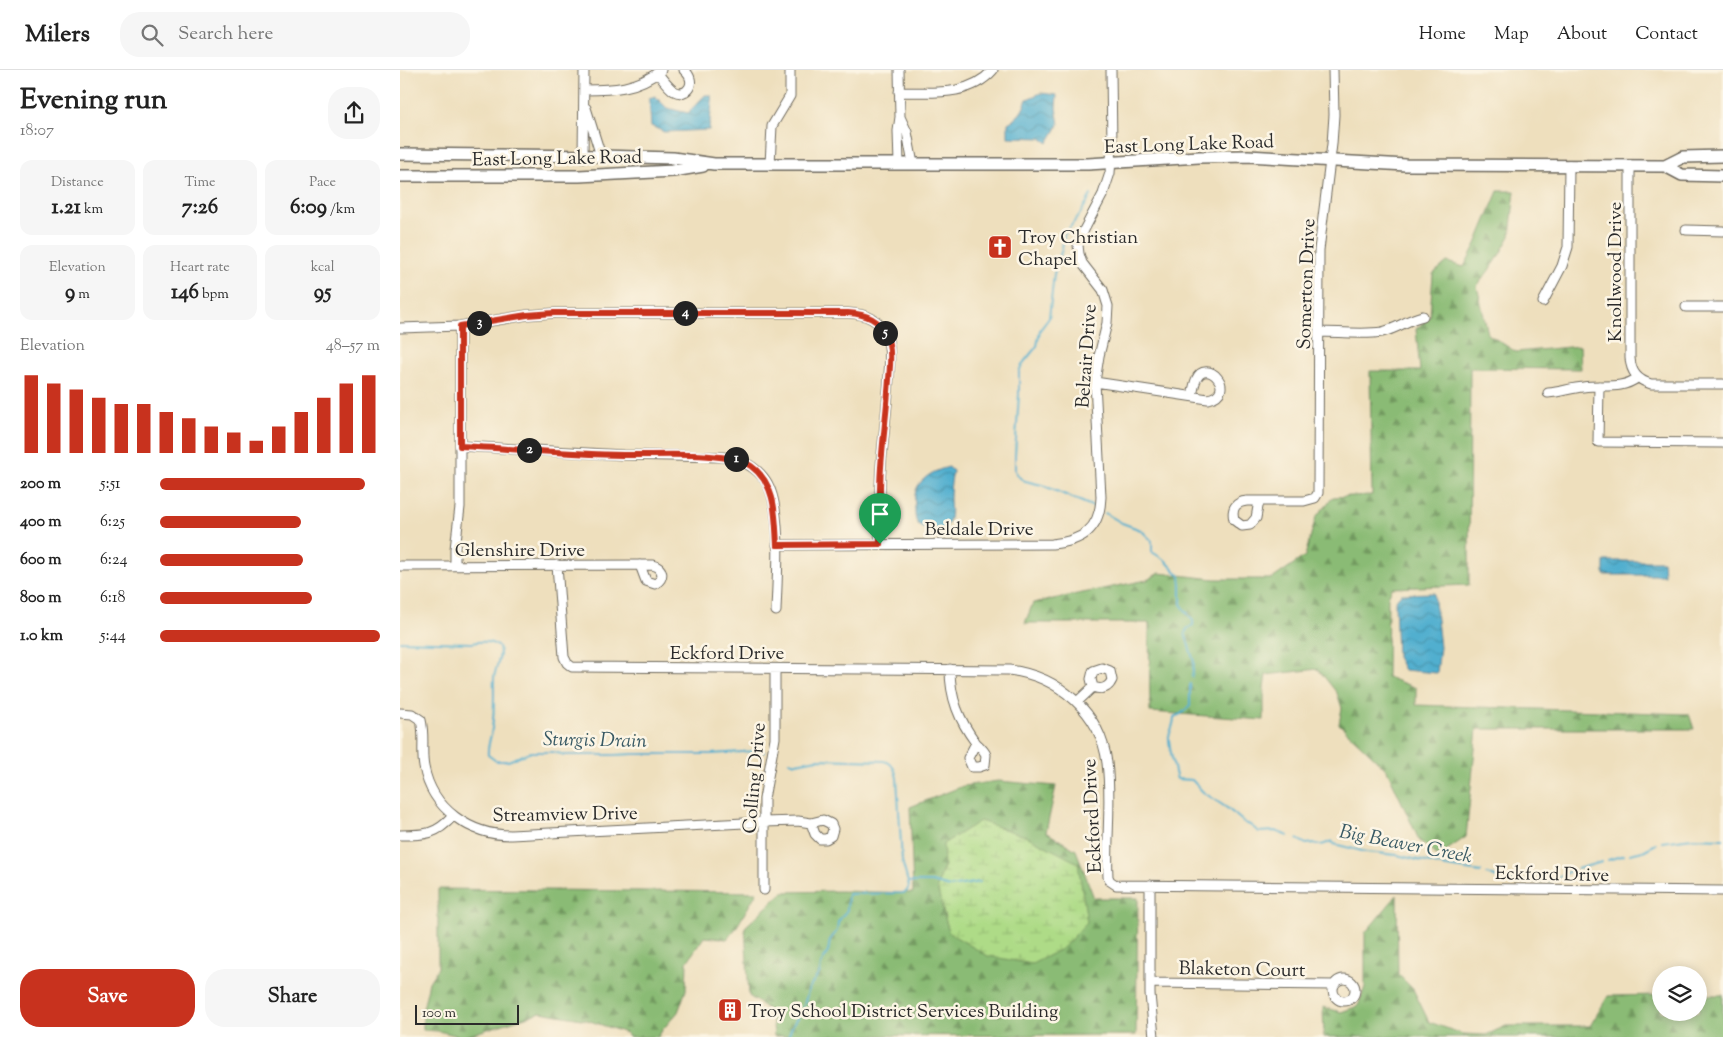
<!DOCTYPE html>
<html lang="en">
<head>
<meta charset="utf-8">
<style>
	:root { --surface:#fff; --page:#f6f6f6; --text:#222; --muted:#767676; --line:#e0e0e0; --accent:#c8321e }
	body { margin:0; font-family:"Sorts Mill Goudy",serif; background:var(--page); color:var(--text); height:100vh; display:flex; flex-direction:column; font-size:19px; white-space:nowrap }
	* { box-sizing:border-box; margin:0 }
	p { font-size:16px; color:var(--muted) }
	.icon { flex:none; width:28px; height:28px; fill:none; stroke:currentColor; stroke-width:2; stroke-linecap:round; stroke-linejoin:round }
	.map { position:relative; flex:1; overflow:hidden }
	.side { display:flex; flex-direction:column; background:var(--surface); width:400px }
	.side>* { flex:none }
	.fabs { position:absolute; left:1252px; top:896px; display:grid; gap:10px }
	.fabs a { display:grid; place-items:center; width:55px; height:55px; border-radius:50%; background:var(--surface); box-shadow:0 2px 12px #0003; font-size:25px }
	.scale { position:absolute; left:15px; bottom:12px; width:104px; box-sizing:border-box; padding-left:5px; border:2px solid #2b2b2b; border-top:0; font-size:14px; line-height:18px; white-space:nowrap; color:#2b2b2b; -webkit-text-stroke:4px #fcf5e5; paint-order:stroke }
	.pin { position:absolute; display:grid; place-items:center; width:42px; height:42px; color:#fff; margin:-51px -21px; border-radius:50% 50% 50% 0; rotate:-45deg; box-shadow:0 0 5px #0007 }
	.pin .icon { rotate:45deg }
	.km { position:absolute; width:25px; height:25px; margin:-12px; border-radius:50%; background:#222; color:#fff; font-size:14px; line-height:25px; text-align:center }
	.round { display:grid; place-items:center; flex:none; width:52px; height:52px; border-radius:20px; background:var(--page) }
	.overview { display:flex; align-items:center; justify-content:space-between; height:85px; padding:0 20px }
	h1 { font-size:28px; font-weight:700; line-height:38px }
	.stats { display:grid; grid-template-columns:repeat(3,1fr); gap:8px; height:85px; padding:5px 20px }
	.stats div { display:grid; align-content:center; border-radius:12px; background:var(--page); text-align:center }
	.stats b { font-size:21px; font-weight:700 }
	.stats small { font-size:14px; font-weight:400 }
	.stats p { font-size:14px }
	.chart { height:140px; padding:10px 20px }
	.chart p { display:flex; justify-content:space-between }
	.chart svg { width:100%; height:90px; margin-top:5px; stroke:var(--accent); stroke-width:6 }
	.action { display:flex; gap:10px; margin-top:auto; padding:10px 20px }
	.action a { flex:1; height:58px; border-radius:20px; background:var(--accent); color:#fff; font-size:20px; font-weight:700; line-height:58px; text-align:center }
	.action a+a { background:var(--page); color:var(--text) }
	ul { padding:0 20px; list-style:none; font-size:16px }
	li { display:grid; grid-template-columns:80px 60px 1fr; align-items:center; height:38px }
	li i { height:12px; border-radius:6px; background:var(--accent) }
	header { display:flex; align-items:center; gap:30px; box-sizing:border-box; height:70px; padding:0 25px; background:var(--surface); border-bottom:1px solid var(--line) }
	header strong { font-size:24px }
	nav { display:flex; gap:28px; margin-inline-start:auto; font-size:18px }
	.search { width:350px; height:45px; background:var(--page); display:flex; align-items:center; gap:12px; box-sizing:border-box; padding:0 18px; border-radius:20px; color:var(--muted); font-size:19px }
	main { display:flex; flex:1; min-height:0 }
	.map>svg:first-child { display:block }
	.forest { fill:url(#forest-firs); stroke:#5a7350 }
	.wetland { fill:url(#wetland-marsh); stroke:#6c8359 }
	.water { fill:url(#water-waves); stroke:#3e6d7d }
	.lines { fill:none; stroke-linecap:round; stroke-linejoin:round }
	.stream { stroke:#51afcf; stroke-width:2 }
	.minor-casing { stroke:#6f6a5e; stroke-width:11 }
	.major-casing { stroke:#6f6a5e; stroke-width:14 }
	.minor { stroke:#fff; stroke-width:9 }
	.major { stroke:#fff; stroke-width:11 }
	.route-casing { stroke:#fff; stroke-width:10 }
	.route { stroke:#c8321e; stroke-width:6 }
	.labels { text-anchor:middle; stroke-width:5; stroke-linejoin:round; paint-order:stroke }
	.street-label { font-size:19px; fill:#2b2b2b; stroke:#fcf5e5 }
	.poi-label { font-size:19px; fill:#2b2b2b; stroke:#fcf5e5; text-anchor:start }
	.water-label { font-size:20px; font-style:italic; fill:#385964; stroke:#fcf5e5 }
</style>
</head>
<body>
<header>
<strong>Milers</strong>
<div class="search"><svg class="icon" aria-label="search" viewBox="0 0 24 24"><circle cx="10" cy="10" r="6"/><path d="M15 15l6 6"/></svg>Search here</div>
<nav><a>Home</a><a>Map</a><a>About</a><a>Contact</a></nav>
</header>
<main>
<section class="side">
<div class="overview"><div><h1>Evening run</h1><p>18:07</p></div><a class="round"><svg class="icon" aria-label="share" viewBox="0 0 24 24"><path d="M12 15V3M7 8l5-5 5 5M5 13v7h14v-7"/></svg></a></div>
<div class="stats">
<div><p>Distance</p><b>1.21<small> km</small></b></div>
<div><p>Time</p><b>7:26</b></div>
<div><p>Pace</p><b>6:09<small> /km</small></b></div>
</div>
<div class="stats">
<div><p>Elevation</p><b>9<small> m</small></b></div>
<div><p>Heart rate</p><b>146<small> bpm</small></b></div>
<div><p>kcal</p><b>95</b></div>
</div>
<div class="chart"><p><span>Elevation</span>48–57 m</p>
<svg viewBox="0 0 160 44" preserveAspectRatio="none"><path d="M5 44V6M15 44V10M25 44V13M35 44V17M45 44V20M55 44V20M65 44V24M75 44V27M85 44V31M95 44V34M105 44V38M115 44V31M125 44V24M135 44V17M145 44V10M155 44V6"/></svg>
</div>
<ul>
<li><b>200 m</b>5:51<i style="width:93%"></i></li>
<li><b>400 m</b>6:25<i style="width:64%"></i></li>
<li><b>600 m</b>6:24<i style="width:65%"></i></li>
<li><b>800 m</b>6:18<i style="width:69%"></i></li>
<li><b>1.0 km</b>5:44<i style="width:100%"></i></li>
</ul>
<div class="action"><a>Save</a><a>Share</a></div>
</section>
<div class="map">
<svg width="1323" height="967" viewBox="0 0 1323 967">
	<defs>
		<pattern id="forest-firs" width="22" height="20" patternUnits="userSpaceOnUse" patternTransform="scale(1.25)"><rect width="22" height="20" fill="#8abb74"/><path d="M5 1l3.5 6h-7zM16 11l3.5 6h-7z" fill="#71985f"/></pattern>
		<pattern id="wetland-marsh" width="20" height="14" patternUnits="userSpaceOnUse" patternTransform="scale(1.25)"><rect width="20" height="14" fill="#aedb87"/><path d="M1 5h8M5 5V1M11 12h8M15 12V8" fill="none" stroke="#96bc75"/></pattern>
		<pattern id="water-waves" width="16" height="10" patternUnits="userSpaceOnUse" patternTransform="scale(1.25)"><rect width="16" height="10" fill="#51afcf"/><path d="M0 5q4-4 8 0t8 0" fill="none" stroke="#438fa8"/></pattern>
	</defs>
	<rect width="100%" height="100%" fill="#fcf5e5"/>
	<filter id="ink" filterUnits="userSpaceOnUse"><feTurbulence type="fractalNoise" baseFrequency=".02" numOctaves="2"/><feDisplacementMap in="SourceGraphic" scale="10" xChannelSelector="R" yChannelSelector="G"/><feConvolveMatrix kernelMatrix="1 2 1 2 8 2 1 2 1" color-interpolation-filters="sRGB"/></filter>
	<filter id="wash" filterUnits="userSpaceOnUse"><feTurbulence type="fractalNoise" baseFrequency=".0096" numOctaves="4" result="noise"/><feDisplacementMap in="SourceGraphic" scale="20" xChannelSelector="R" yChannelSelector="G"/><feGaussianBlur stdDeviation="1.12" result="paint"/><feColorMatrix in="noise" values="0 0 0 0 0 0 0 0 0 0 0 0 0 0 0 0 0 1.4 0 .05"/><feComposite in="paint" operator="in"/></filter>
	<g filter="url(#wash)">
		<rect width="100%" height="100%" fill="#eedfbd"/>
		<path class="forest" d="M1098 121H1115L1110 166 1096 191 1077 216 1088 264 1116 282 1180 276 1181 299 1070 298 1069 515 992 518 988 527 987 607 1016 618V635L1289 644 1294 659H1077L1066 767 1038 786 1019 770 987 700 939 654 942 638 937 623 918 599 866 605 864 618V650L750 642 749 553H625L633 533 747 510 759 503 815 509H872L905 486 916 447 933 427 972 425 970 301H1020L1016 259 1030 246 1033 204 1047 192 1064 197 1076 174Z
			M598 711 656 716 646 762 676 780 694 828H738L736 965 374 966 372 942 349 926 345 857 383 822 440 821 513 823 510 737 563 716Z
			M38 819 357 822 336 858 327 869 304 867 287 892 286 920 278 942 263 959 258 967H229L226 963 187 950 141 942 63 967 38 961 23 960V939L29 912 38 898Z
			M997 825 998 904 1013 919 1029 952 1063 964 1086 965 1106 956H1190L1208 926 1261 925V942H1299V925H1323V967H924L923 937 941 942 958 936 965 917V863Z"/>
		<path class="wetland" d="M580 751 628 767 678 793 687 852 663 878 632 894 588 886 549 863 537 817 544 796 543 774Z"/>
		<path class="water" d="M641 23 657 25 656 38 659 54 648 73 641 68 608 67V53C619 47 623 41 627 29Z
			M305 25H311L312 33 309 60 264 62 251 56 249 28 255 26 267 38 288 43Z
			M549 397 553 401C551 410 550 419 550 428 550 436 552 444 549 452 544 463 528 464 519 455 515 451 515 446 515 441 515 436 514 430 515 425 517 409 535 400 549 397Z
			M1204 491H1263L1264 505H1204Z
			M1034 523 1040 577 1037 603 1004 600 997 587 995 531 1001 524Z"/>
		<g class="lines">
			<path class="stream" d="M691 125 680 144 664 165 662 179 654 204 649 248 640 260 637 276 624 292 619 301V324L615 385V401L620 408 625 411 642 415 694 437
				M705 443 722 453 741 460 752 471V482L765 490 780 506 781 514V534L793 551V555L787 559 785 563 794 592 792 607
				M0 571 72 573C81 571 91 571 99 577 102 586 97 594 95 603 93 609 94 616 94 622 94 634 94 647 92 658 91 668 87 676 88 685L96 691H108L131 682H155L164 685H215L233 684H311L357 681 364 682
				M790 614V636L781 644 774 647C774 655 771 659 769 666 768 671 775 704 777 709L792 710 803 722 827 738 845 753 850 755 859 762 875 761 888 766
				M897 769 906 774 914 773C921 777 925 774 932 771L934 774 966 782 997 785 1047 797 1081 802
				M1262 772 1292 768 1323 769
				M1230 784 1243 781 1256 774
				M1208 790 1224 785
				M1177 799 1202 792
				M1087 804 1108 812 1142 811 1153 810 1170 801
				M508 812H532L550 817 580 812
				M388 967 392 957 404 935 409 918 420 902 421 894 428 882 430 870 437 861 438 852 447 840 448 824 503 823 507 821 509 816 502 791 497 708C495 699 492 692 483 691L417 689 396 693 389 691"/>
		</g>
	</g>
	<g filter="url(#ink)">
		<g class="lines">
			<defs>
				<path id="minor" d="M499 0 500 47
					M257 3C262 8 268 17 274 21 287 28 298 12 284 0
					M184 20C212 20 238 19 261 0
					M499 22C532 22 569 27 593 0
					M186 38 201 86
					M183 86 184 0
					M370 94 372 56 390 26V0
					M499 94 498 61 500 47 507 62 513 94
					M1230 95V288C1231 302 1237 310 1251 314H1323
					M1286 160 1323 161
					M1143 232 1162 196 1168 177 1169 95
					M1286 237H1323
					M0 258 60 256 127 245 155 243H448C466 244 480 249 487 267 491 279 490 293 489 305 488 336 483 366 481 397 479 423 480 449 480 474
					M919 262C937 262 965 265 982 262 997 259 1008 249 1023 246
					M695 312 808 329C839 322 806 286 796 310 794 315 793 321 792 326
					M1199 316 1198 372 1323 373
					M1148 323C1161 322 1171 318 1183 317 1203 314 1221 320 1237 308
					M61 376 223 385 323 387C340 389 356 396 366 411 383 437 377 509 376 541
					M859 431 856 448 850 455 842 456 834 450C831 438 836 432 847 431H904L915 428 918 423 919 180 932 74 934 45 933 0
					M377 475 652 474C682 471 700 460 701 427L695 312 699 286 707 253 708 236 703 220 682 193 679 184 678 175 684 160 703 124 710 103 712 76 711 0
					M157 495 164 587 167 593 172 597 609 600C658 606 701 642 707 693 712 730 706 769 708 807L710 811 716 815 1323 821
					M0 496 252 495C264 497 265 509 255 514L246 511 240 495
					M55 496V479L60 437V256
					M550 599C550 628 559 650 576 673 580 677 584 680 586 685L585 695 579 697H572L568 688 576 673
					M677 632 693 617C701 620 708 619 712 610L710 601 702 598 693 601 691 609 693 617
					M0 643 12 644 21 650C25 666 21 682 24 697 32 739 70 765 111 765L364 752 398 751 411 753 423 750 431 754 433 759 431 766 426 769H420L415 764 411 753
					M0 765C25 765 36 765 53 746
					M750 815V924L754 967
					M364 820V729L375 668V599
					M933 920a11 11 0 1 1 22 0a11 11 0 1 1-22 0Z
					M750 913 934 915"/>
				<path id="major" d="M0 84 201 86 273 88 314 94H688L799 87 848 86 1006 95 1265 96 1283 87 1323 86
					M1265 96 1282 105 1323 106
					M0 106H179L273 101 303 96"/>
			</defs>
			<use href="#minor" class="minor-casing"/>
			<use href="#major" class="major-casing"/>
			<use href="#minor" class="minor"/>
			<use href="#major" class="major"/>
		</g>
	</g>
	<g class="lines" filter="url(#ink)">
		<defs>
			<path id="route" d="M154 243H448C466 244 480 249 487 267 492 280 490 296 489 309 487 339 483 368 481 397 479 423 480 449 480 474L377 475C375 447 377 415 351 396 328 380 254 386 223 385 169 384 115 379 60 376V256L127 245Z"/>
		</defs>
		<use href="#route" class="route-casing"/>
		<use href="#route" class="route"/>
	</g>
	<defs>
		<symbol id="church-square" viewBox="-11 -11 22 22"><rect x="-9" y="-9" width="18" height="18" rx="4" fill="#c8321e" stroke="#fcf5e5"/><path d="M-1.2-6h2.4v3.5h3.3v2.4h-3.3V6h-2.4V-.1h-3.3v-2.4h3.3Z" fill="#fff"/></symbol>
		<symbol id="building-square" viewBox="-11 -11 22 22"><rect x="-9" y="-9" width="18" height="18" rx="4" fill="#c8321e" stroke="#fcf5e5"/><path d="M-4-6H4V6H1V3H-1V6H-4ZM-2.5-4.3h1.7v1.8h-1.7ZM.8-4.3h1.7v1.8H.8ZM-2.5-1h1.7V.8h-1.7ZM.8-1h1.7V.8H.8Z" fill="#fff"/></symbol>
	</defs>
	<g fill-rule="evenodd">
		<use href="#church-square" x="586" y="163" width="28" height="28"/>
		<use href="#building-square" x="316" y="926" width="28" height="28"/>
	</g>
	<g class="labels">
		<g class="street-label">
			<text transform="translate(789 73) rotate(-2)" y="7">East Long Lake Road</text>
			<text transform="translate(157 87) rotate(-1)" y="7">East Long Lake Road</text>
			<text transform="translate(1214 202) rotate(-90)" y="7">Knollwood Drive</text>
			<text transform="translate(905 214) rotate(-88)" y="7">Somerton Drive</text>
			<text transform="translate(685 286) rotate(-86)" y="7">Belzair Drive</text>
			<text x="579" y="465">Beldale Drive</text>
			<text x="120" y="486">Glenshire Drive</text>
			<text x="327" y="589">Eckford Drive</text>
			<text transform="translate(353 708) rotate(-85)" y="7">Colling Drive</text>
			<text transform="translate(165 743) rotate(-1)" y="7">Streamview Drive</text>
			<text transform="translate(691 746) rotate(-93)" y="7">Eckford Drive</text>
			<text transform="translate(1152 803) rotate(1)" y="7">Eckford Drive</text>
			<text transform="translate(842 898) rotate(1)" y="7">Blaketon Court</text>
		</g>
		<g class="poi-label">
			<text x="618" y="173">Troy Christian<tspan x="618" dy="22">Chapel</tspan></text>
			<text x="348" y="947">Troy School District Services Building</text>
		</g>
		<g class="water-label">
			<text transform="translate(195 669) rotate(1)" y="7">Sturgis Drain</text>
			<text transform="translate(1006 773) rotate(11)" y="7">Big Beaver Creek</text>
		</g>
	</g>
</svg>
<div class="fabs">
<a><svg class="icon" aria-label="layers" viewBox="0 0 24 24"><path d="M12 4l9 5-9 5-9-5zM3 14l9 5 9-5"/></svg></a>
</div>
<div class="scale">100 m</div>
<div class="pin" style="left:480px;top:474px;background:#1e9e55"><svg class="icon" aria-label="arrive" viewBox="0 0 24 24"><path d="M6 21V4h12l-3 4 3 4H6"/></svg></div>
<b class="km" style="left:336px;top:389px">1</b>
<b class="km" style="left:129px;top:380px">2</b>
<b class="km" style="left:79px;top:253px">3</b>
<b class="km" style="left:285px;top:243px">4</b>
<b class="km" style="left:485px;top:263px">5</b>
</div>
</main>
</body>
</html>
